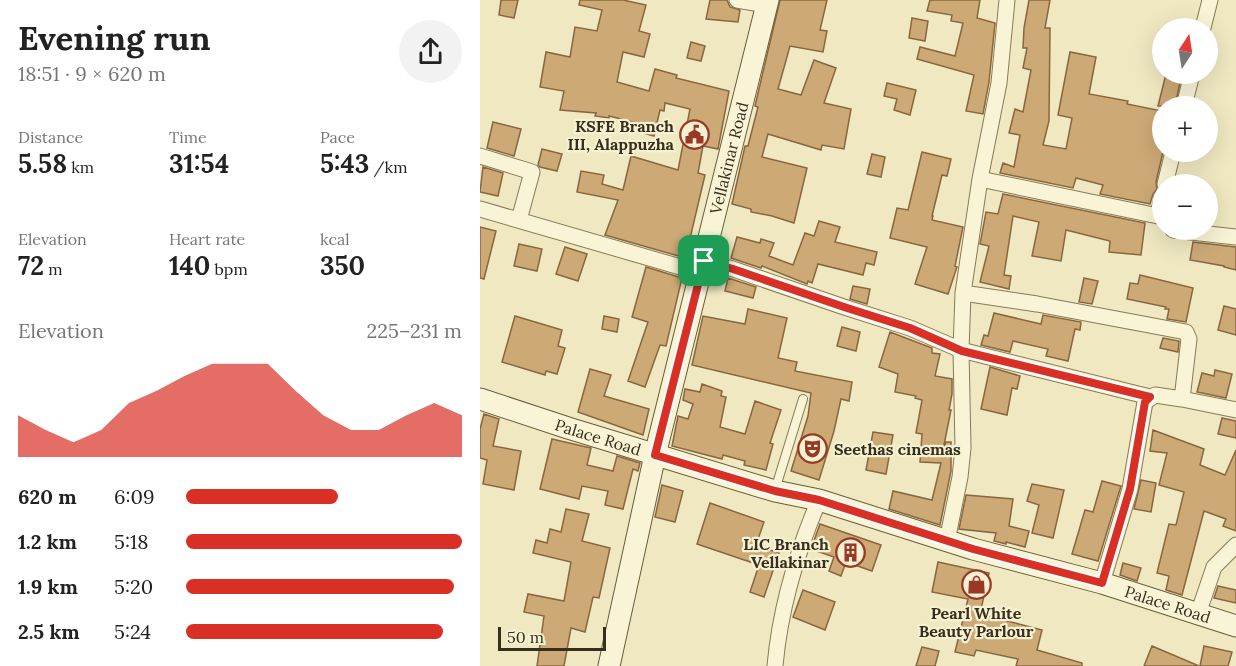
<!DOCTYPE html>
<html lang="en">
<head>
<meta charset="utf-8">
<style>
	:root { --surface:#fff; --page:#f2f2f2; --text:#222; --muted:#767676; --accent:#d93025 }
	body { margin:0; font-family:Lora,serif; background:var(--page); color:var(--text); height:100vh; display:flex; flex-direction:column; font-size:22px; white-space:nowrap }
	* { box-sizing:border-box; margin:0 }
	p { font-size:20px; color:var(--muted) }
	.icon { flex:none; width:33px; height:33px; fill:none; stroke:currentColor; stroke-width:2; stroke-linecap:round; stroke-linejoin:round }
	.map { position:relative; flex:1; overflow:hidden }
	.sheet { display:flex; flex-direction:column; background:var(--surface); width:480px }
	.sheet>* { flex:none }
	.needle { width:39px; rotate:12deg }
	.controls { position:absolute; left:672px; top:18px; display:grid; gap:12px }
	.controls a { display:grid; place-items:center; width:66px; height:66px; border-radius:50%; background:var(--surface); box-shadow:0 6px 24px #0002; font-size:30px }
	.scale { position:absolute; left:18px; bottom:15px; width:108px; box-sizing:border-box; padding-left:6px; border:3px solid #382e1d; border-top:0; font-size:16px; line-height:21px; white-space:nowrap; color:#382e1d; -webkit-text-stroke:4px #f6f1d1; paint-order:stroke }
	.pin { position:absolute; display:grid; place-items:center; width:51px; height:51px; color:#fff; margin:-26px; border-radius:12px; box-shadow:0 3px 9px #0006 }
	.round { display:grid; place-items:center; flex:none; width:63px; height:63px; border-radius:32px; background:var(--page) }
	.head { display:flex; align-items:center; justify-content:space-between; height:102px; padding:0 18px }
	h1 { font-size:33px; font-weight:800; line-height:45px }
	.metrics { display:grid; grid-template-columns:repeat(3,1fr); gap:9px; height:102px; padding:6px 18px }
	.metrics div { display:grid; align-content:center }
	.metrics b { font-size:26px; font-weight:800 }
	.metrics small { font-size:16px; font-weight:400 }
	.metrics p { font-size:16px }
	.chart { height:168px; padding:12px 18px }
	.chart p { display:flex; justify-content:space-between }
	.chart svg { width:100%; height:108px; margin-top:6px; fill:var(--accent); opacity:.7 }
	ul { padding:0 18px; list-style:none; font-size:20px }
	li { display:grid; grid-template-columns:96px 72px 1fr; align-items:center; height:45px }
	li i { height:15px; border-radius:8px; background:var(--accent) }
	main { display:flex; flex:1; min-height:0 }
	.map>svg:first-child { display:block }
	.building { fill:#cda976; stroke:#88673e; stroke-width:1.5 }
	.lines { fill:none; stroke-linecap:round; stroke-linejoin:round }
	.service-casing { stroke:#887a58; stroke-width:10 }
	.minor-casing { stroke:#887a58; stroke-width:17 }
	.secondary-casing { stroke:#6a5b3c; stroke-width:23 }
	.service { stroke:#f9f4d5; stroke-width:8 }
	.minor { stroke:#f9f4d5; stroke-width:15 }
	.secondary { stroke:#f9f4d5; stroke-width:21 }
	.route-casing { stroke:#fff; stroke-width:12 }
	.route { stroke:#d93025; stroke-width:8 }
	.labels { text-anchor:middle; stroke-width:4.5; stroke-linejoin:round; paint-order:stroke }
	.poi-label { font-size:16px; font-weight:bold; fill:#382e1d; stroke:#f6f1d1; text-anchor:end }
	.street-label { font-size:16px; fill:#382e1d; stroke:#f6f1d1 }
</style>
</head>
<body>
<main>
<section class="sheet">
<div class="head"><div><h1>Evening run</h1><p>18:51 · 9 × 620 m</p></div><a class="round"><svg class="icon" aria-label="share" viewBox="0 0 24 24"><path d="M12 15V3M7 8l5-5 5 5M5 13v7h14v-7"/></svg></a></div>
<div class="metrics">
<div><p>Distance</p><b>5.58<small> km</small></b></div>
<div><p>Time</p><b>31:54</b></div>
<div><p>Pace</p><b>5:43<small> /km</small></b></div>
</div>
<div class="metrics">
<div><p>Elevation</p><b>72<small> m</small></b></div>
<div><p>Heart rate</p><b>140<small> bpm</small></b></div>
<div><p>kcal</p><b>350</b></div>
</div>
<div class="chart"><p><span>Elevation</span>225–231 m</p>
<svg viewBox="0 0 160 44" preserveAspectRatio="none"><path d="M0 44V27L10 33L20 38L30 33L40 22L50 17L60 11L70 6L80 6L90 6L100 17L110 27L120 33L130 33L140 27L150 22L160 27V44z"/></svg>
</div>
<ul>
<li><b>620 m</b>6:09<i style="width:55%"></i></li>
<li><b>1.2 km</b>5:18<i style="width:100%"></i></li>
<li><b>1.9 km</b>5:20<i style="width:97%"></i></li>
<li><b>2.5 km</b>5:24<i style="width:93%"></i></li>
</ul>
</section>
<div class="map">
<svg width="756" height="666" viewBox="0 0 756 666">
	<rect width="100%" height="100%" fill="#efe8c1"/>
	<path class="building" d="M21 0H38L34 18 19 15Z
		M100 0H143L166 5 159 31 170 34 164 57 143 52 137 82 169 91 175 69 197 75 196 78 249 91 238 149 223 146 218 173 225 175 207 251 210 252 209 259 125 235 138 200 97 192 101 171 124 175 122 184 143 190 151 156 198 170 210 109 185 103 184 111 180 110 174 136 163 133 165 125 129 116V118L115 116 116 113 80 110 84 91 60 87 66 52 90 57 95 27 117 31 122 10 99 5Z
		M230 0H247L250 7 260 10 258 22 226 19Z
		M300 0H347L340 30 347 31 343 52 310 46 298 89 321 95 334 60 356 68 344 103 371 109 364 149 342 145 341 150 288 134 282 157 327 168 314 223 292 216 271 212V209L252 204 265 146H268L278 107 275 106Z
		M450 0H500L497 18 515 23 509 82 503 114 486 111 494 75 437 59 440 47 475 56 483 23 471 21 472 15 447 11Z
		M549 0H570L565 28H570L569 121 563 145 586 149 592 118 578 115 590 52 616 57 609 94 648 101 647 104 682 111 683 152 676 182 677 189 673 194 670 204 620 194 623 185 596 178 593 188 520 173 523 163 534 167 540 135 529 133 535 109 543 112 551 70 543 68 547 48H543L544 28Z
		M432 18 448 21 445 41 429 38Z
		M211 42 225 46 221 61 207 58Z
		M686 74H702L695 106H678Z
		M407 83 436 90 430 115 414 110 417 99 404 96Z
		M13 122 41 129 34 156 7 148Z
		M62 149 82 154 77 171 60 167 58 165Z
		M442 152 471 159 467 176 462 175 452 216H453L452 220 483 227 475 266 477 267 468 294 435 284 447 247 410 238 417 208 428 210Z
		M392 154 405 157 401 177 387 174Z
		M3 167 23 173 18 196 0 192Z
		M523 194 665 223 661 255 629 252 630 241 586 230 581 261 552 256 559 222 533 216 524 275 531 276 529 289 500 282 509 246 500 244 506 212 518 214Z
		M339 221 360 227 355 242 397 252 394 265 386 263 383 275 338 264 332 283 328 281 327 284 282 266 281 268 251 258 257 237 280 243 281 239 294 243 289 256 313 265 325 233 334 236Z
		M0 227 16 231 4 279 0 278Z
		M713 242 756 247V270L744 267V266L710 260Z
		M39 244 62 249 57 271 34 266Z
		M85 247 107 254 98 281 76 274Z
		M166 267 202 278 186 346 180 345 165 387 148 381 168 322 152 317Z
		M660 275 713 288 706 322 687 319 689 309H685L686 307 647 299 650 283 658 284Z
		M248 278 276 287 273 298 245 291Z
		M604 278 618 281 612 304 599 302Z
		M373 286 390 289 387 304 370 299Z
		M744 306 756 309V335L738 330Z
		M268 309 307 318 298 358 317 362 315 371 372 382 369 401 361 399 354 431 339 480 311 471 328 416 331 393 212 365 223 316 265 324Z
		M514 313 561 324 563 315 601 322 600 330 595 329 588 361 566 356 568 349 533 341 530 352 501 345 504 335 508 336Z
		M35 316 82 330 78 346 85 348 77 374 66 371 65 375 22 362Z
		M124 316 139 319 137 332 122 329Z
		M362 327 380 332 376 351 357 346Z
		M410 332 452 348V353L460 354 455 376 472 379V394L469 410H471L463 450 466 442H471V471L460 525 409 509 413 491 452 500 461 463 440 462 442 434 436 433 442 400 435 398 436 396 415 392 418 374 399 367Z
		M683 338 699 341 698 352 680 348Z
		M510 367 540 376 537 389 532 388 527 415 501 409Z
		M110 369 131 375 124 396 169 409 163 435 98 412Z
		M735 370 752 374 746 398 717 392 722 373 734 376Z
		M222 384 242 391 241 396 246 397 240 427 265 434 275 401 301 410 290 443 293 444 286 470 264 465 265 461 243 455 242 459 192 446 198 416 208 419 213 404 203 400 205 389 220 392Z
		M4 414 19 419 13 446 41 451 34 490 3 484 7 460 0 458V429Z
		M742 418 756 421V438L738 434Z
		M673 430 724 449 720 465 745 475 756 450V531L743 526 746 519 724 511 702 595 686 590 689 576 677 573 689 524 696 525 704 492 679 485 687 453 670 451Z
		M393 432 413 435 406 474 386 470Z
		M72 439 111 448 107 465 133 471 137 456 160 463 158 471 153 469 143 509 125 505 128 491 102 486 99 499 60 489Z
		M661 480 676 483 671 512 654 509Z
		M622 481 641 486 618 561 592 554 605 510 613 512Z
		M552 484 584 490 573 538 552 533 559 505 547 501Z
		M182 485 203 491 195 522 175 517Z
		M486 495 533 499 529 526 549 531 545 547 526 542V544L514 541 516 533 479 529Z
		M230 503 284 522 276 545 299 553 284 597 270 592 279 565 217 544Z
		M86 509 109 514 102 541 130 548 119 598 113 597 105 632 91 628 84 666H57L64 616 44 612 48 594 84 601 91 562 53 553 56 540 67 543 70 529 81 532Z
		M340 524 401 545 392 571 366 562 361 576 349 571 354 557 331 549Z
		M458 562 509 573 500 614 562 630 557 650 602 663V666H536L538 659 496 650 494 656 475 652 488 599 452 592Z
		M643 563 661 568 657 581 640 575Z
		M738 586 756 590V603L734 598Z
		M323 590 355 602 345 630 313 617Z
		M672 646 719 666H664Z
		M724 646 752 652 748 666H720Z
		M442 647 459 651 455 666H436Z"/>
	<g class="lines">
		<defs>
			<path id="service" d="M295 490 323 399"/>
			<path id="minor" d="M257 0 286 5
				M723 28 730 0
				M704 106 712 74
				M0 156 52 172 39 220
				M500 179 678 216 682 197
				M685 184 693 152
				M0 209 221 273
				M693 230 756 237
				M223 261 253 269 364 307 430 328 481 350 670 397
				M483 293 557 304 706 332 709 339 702 399
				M467 541 480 477 483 448 481 350 483 293 500 179 519 83 527 0
				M622 583 650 489 665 402 675 395 702 399 756 410
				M718 614 734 567 756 545
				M295 666C300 609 317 552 339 500"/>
			<g id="secondary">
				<path id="s1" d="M0 399 88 428 295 491 339 500 493 549 622 583 756 626"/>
				<path id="s2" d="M129 666 175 455 288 0"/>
			</g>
		</defs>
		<use href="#service" class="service-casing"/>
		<use href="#minor" class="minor-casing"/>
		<use href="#secondary" class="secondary-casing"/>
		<use href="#service" class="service"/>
		<use href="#minor" class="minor"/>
		<use href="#secondary" class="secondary"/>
	</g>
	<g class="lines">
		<defs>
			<path id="route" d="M224 261 253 269 364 307 430 328 482 351 670 397 665 402 650 489 622 583 493 549 339 500 295 491 175 455Z"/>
		</defs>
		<use href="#route" class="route-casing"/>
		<use href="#route" class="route"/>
	</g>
	<defs>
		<symbol id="civic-ring" viewBox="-11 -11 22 22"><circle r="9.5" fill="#f6f1d1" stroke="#983927" stroke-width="1.5"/><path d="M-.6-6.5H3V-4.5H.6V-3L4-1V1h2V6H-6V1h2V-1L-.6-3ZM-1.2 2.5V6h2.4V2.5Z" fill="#983927"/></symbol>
		<symbol id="theatre-ring" viewBox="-11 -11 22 22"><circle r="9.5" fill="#f6f1d1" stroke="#983927" stroke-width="1.5"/><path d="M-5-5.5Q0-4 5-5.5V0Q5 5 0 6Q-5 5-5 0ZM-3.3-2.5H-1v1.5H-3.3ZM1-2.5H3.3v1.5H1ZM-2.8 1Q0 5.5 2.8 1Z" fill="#983927"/></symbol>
		<symbol id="building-ring" viewBox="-11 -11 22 22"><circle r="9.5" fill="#f6f1d1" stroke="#983927" stroke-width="1.5"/><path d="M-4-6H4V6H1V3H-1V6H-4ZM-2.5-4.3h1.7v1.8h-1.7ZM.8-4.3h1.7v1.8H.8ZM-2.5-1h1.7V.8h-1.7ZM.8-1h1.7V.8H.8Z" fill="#983927"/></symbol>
		<symbol id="shop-ring" viewBox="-11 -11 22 22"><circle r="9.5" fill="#f6f1d1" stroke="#983927" stroke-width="1.5"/><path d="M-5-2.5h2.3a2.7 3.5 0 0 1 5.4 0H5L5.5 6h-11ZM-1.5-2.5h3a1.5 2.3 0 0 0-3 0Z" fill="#983927"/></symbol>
	</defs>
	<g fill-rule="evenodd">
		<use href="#civic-ring" x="198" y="118" width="33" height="33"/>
		<use href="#theatre-ring" x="316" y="432" width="33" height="33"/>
		<use href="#building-ring" x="354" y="536" width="33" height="33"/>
		<use href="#shop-ring" x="480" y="568" width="33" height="33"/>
	</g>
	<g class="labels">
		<g class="poi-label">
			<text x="194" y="132">KSFE Branch<tspan x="194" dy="18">III, Alappuzha</tspan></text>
			<text x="354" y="455" text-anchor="start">Seethas cinemas</text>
			<text x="349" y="550">LIC Branch<tspan x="349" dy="18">Vellakinar</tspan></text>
			<text x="496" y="619" text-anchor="middle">Pearl White<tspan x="496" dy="18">Beauty Parlour</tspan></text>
		</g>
		<g class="street-label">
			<text dy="6" stroke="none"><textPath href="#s2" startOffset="522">Vellakinar Road</textPath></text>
			<text dy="6" stroke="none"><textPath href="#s1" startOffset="124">Palace Road</textPath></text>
			<text dy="6" stroke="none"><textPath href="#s1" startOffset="718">Palace Road</textPath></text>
		</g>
	</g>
</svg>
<div class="controls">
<a><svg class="needle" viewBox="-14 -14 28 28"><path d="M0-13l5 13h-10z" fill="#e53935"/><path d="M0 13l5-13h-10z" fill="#767676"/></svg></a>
<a>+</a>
<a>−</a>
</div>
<div class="scale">50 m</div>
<div class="pin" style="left:224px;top:261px;background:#1e9e55"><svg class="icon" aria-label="arrive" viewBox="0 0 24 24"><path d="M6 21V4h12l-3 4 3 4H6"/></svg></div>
</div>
</main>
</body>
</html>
